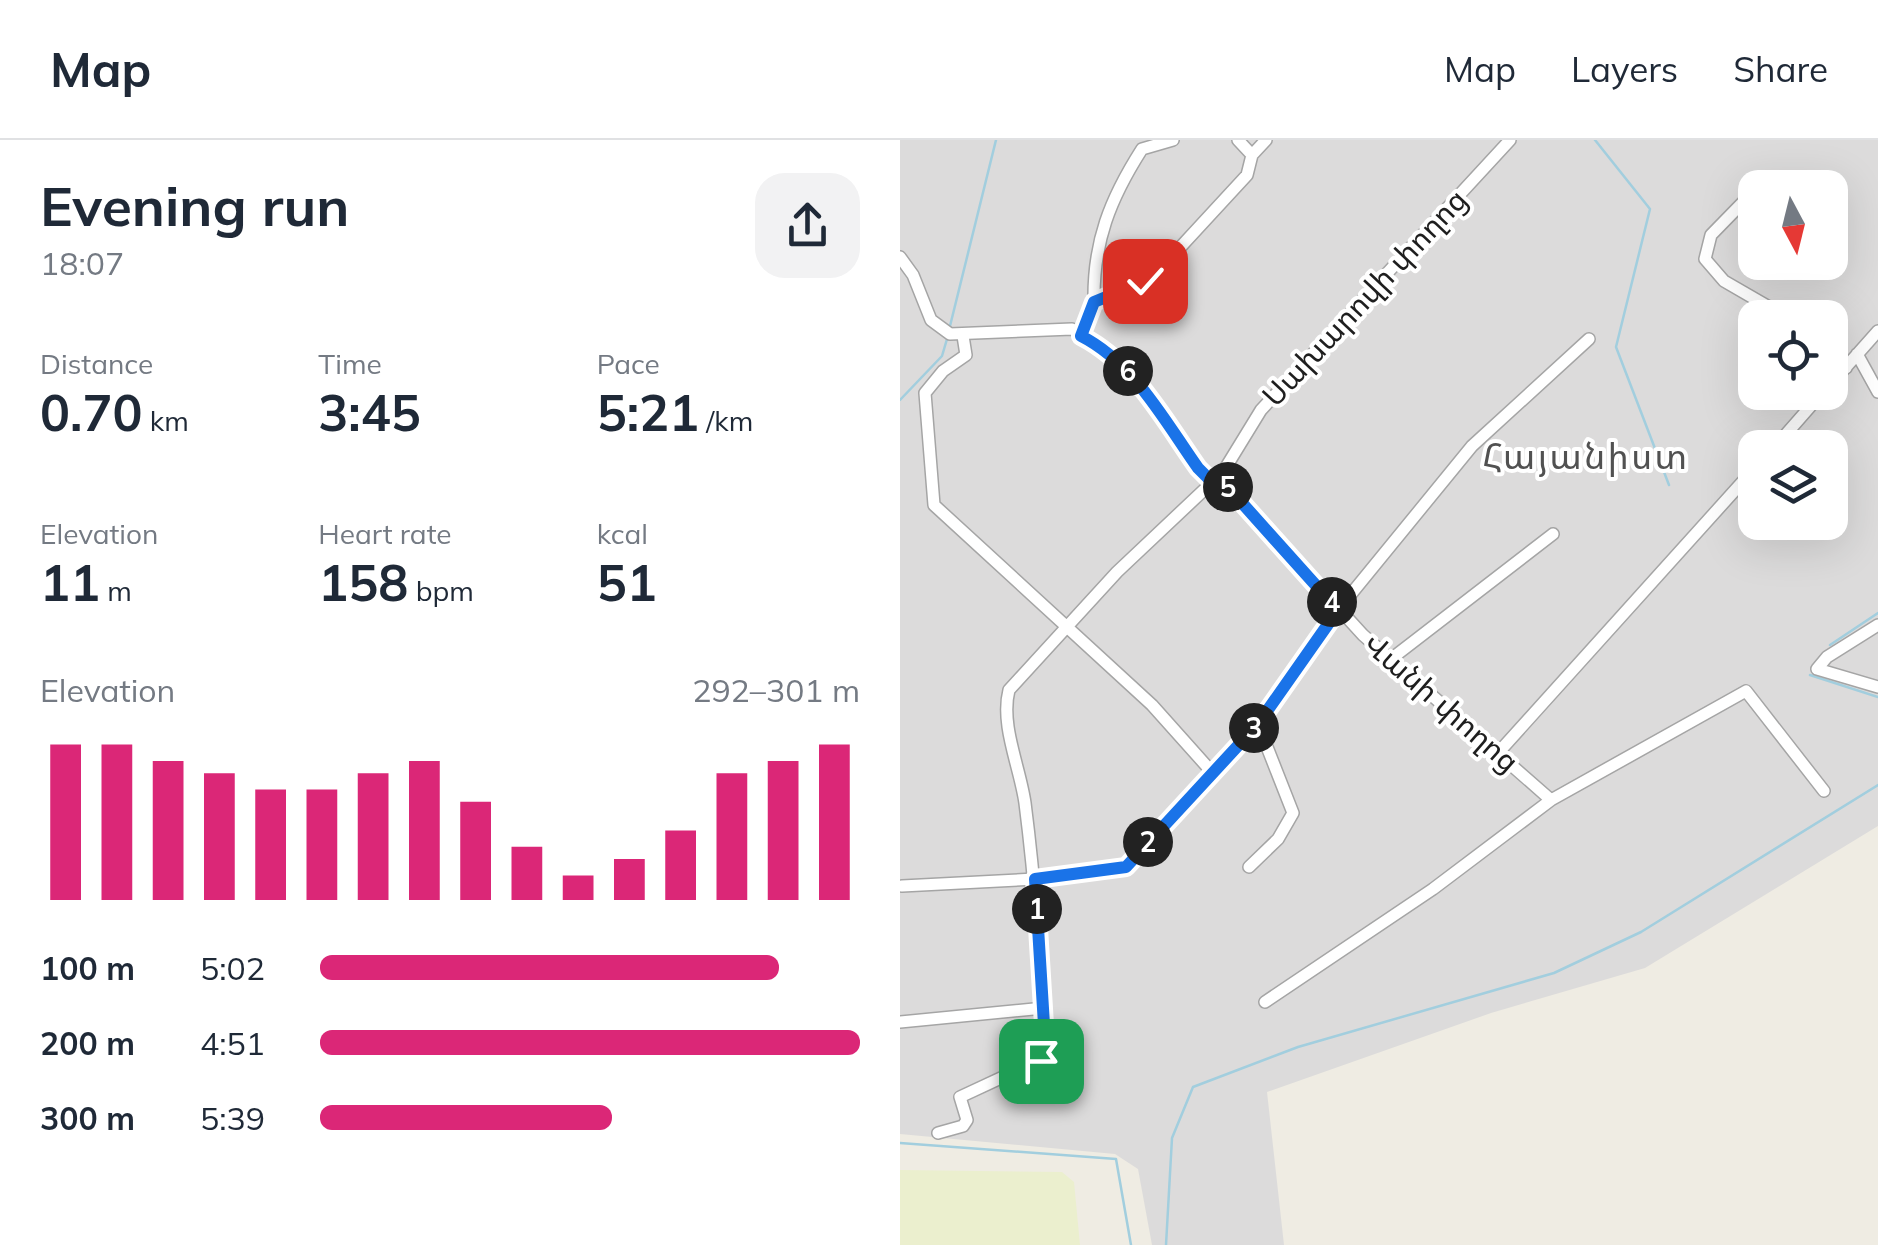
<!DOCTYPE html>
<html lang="en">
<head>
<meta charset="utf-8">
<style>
	:root { --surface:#fff; --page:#f2f2f3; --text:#1f2937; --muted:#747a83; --line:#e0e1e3; --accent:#db2777 }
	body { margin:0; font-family:Mulish,"Noto Sans Armenian",sans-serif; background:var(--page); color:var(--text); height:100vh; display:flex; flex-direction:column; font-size:38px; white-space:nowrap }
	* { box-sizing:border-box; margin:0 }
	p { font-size:32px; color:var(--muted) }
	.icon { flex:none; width:55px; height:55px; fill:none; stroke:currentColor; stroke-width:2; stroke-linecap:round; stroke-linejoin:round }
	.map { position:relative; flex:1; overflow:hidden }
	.panel { display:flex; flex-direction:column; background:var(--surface); width:900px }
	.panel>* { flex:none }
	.needle { width:65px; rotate:173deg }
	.buttons { position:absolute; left:838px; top:30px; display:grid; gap:20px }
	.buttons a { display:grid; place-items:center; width:110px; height:110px; border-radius:20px; background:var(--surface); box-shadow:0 10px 40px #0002; font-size:50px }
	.pin { position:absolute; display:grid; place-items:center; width:85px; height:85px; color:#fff; margin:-42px; border-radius:20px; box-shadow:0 5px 15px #0006 }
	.km { position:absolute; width:50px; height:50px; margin:-25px; border-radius:50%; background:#222; color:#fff; font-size:28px; line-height:50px; text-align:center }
	.round { display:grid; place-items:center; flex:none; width:105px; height:105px; border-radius:30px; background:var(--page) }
	.overview { display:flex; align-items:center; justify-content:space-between; height:170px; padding:0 40px }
	h1 { font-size:55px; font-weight:700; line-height:75px }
	.stats { display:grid; grid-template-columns:repeat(3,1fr); gap:15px; height:170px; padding:10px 40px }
	.stats div { display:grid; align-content:center }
	.stats b { font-size:50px; font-weight:700 }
	.stats small { font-size:28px; font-weight:400 }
	.stats p { font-size:28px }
	.chart { height:280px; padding:20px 40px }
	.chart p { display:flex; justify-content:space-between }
	.chart svg { width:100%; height:180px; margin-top:10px; stroke:var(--accent); stroke-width:6 }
	ul { padding:0 40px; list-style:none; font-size:32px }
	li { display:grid; grid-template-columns:160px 120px 1fr; align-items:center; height:75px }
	li i { height:25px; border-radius:12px; background:var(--accent) }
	header { display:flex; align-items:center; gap:60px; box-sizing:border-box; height:140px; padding:0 50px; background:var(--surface); border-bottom:2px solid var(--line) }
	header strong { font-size:48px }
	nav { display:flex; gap:55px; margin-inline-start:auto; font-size:35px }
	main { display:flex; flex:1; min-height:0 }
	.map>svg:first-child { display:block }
	.residential { fill:#dcdbdb; fill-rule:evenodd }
	.farmland { fill:#ebefce }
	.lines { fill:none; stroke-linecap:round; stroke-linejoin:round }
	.stream { stroke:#a2cede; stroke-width:2.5 }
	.minor-casing { stroke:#a5a5a5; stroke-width:14 }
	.minor { stroke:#fff; stroke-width:11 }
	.route-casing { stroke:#fff; stroke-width:20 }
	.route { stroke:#1a73e8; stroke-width:12 }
	.labels { text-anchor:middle; stroke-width:8; stroke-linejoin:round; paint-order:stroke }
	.street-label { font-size:30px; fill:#1e1e1e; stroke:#fff }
	.quarter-label { font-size:35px; letter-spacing:2.5px; fill:#515151; stroke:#fff }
</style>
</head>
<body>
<header>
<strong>Map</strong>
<nav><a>Map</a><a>Layers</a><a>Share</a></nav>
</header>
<main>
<section class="panel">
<div class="overview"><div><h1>Evening run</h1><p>18:07</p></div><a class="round"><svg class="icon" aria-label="share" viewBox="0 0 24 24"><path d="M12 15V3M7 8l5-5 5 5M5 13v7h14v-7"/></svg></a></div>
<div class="stats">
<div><p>Distance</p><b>0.70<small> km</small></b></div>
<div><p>Time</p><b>3:45</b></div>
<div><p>Pace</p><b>5:21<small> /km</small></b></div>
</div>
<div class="stats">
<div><p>Elevation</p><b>11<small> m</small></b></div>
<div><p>Heart rate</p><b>158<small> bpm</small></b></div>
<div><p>kcal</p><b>51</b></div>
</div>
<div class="chart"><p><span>Elevation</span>292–301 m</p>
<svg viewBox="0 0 160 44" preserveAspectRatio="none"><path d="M5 44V6M15 44V6M25 44V10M35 44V13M45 44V17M55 44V17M65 44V13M75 44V10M85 44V20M95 44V31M105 44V38M115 44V34M125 44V27M135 44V13M145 44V10M155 44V6"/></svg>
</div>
<ul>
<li><b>100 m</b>5:02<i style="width:85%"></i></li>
<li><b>200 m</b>4:51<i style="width:100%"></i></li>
<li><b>300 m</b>5:39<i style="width:54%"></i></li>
</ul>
</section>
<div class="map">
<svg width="978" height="1105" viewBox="0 0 978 1105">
	<rect width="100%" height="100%" fill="#efece3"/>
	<path class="residential" d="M0 0H978V686L745 828 591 873 367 952 384 1105H252L238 1029 215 1014 0 994ZM855 48H930V122H855ZM855 178H930V252H855ZM855 308H930V382H855Z"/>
	<path class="farmland" d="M0 1030 162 1032 174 1042 180 1105H0Z"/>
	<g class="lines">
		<path class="stream" d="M695 0 750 69 716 207 769 345
			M50 186 96 0
			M0 260 42 216 47 199
			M930 505 978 473
			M910 535 978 557
			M0 1003 216 1019 231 1105
			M266 1105 272 998 293 947 398 907 654 833 741 792 978 645"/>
		<defs>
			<path id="minor" d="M338 0 352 15
				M852 53 811 95 805 119 824 141 888 178
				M0 117 13 135 31 180 50 194 172 189 201 206 229 232 298 327 310 340 325 344 463 495 651 660
				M194 162C193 102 210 59 242 9L273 0
				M181 195 194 162 245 141 263 126 347 35 352 15 366 0
				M63 196 66 215 43 231 25 253 34 365 252 565 311 631
				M930 213 946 228
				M957 214 978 252
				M930 245 978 191
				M874 308 923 252
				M978 485 927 517 917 529 978 547
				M491 519 653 394
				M598 613 855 328
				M349 727 378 699 393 673 358 584
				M2 746 135 739 226 727 358 584 438 470 572 306 689 199
				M365 862 533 749 651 660 846 551 924 651
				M0 882 144 868
				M38 993 63 986 67 980 60 957 146 917C141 832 136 748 125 663 120 627 100 585 109 550L217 432 323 332 361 270 610 0"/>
		</defs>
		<use href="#minor" class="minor-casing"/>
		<use href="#minor" class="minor"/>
	</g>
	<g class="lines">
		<defs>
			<path id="route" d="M141 921 146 917 135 739 226 727 358 584 438 470 325 344 310 340 298 328C264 280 234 223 181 196L194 162 245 141"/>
		</defs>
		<use href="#route" class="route-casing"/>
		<use href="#route" class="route"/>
	</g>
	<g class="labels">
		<g class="street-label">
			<text transform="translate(465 158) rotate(-47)" y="10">Սախարովի փողոց</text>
			<text transform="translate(541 563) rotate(41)" y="10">Վանի փողոց</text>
		</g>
		<g class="quarter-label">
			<text x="686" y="329">Հայանիստ</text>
		</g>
	</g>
</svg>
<div class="buttons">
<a><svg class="needle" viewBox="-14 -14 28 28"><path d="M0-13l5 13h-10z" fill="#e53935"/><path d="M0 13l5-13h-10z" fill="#747a83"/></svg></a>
<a><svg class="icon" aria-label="locate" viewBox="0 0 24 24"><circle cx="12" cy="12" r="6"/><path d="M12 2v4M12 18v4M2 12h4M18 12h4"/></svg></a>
<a><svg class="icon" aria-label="layers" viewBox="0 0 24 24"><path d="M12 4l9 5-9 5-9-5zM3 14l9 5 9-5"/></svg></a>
</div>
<div class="pin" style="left:141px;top:921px;background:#1e9e55"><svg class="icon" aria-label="arrive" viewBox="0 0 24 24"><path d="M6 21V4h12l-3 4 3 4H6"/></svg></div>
<div class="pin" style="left:245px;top:141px;background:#d93025"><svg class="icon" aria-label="check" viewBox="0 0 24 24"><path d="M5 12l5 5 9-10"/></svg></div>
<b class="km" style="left:137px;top:769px">1</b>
<b class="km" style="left:248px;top:702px">2</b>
<b class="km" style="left:354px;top:588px">3</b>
<b class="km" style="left:432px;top:462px">4</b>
<b class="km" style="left:328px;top:347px">5</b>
<b class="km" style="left:228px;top:231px">6</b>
</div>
</main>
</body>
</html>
